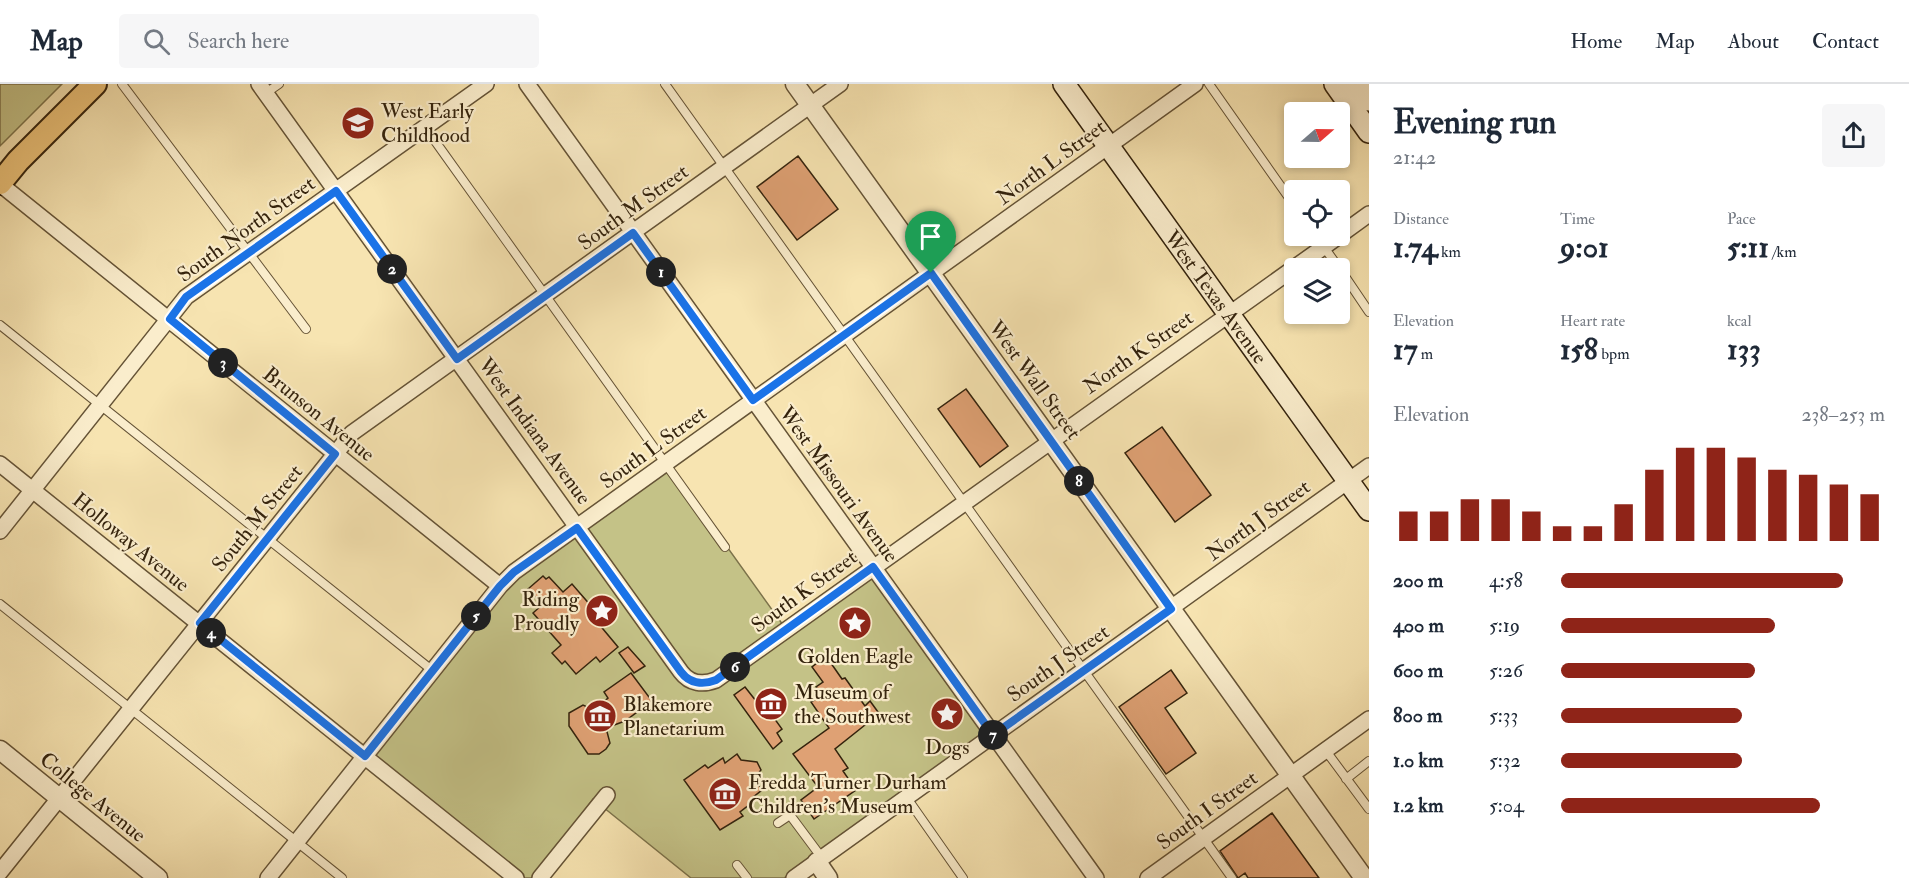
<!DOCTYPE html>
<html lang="en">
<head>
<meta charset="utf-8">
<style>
	:root { --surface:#fff; --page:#f6f6f7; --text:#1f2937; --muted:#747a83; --line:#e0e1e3; --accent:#8f2418 }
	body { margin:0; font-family:"IM FELL Double Pica",serif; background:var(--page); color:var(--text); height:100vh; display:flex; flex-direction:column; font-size:22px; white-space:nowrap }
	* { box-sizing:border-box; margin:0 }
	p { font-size:20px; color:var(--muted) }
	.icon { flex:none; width:33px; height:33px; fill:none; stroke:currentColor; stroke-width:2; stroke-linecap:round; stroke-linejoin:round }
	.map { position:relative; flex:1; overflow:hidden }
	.side { display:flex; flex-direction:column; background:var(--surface); width:540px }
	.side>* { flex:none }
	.needle { width:39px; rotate:70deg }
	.controls { position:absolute; left:1284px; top:18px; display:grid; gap:12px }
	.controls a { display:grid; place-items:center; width:66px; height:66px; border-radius:6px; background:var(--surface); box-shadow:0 3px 9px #0003; font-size:30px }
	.pin { position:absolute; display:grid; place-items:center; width:51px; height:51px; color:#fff; margin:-62px -26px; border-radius:50% 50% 50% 0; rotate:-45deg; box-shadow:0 0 6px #0007 }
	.pin .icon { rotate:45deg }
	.km { position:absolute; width:30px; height:30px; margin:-15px; border-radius:50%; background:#222; color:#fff; font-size:16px; line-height:30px; text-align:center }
	.round { display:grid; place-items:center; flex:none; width:63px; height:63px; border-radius:6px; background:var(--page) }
	.head { display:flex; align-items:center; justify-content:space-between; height:102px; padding:0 24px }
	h1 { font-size:33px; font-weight:700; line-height:45px }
	.stats { display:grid; grid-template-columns:repeat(3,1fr); gap:9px; height:102px; padding:6px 24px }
	.stats div { display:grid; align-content:center }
	.stats b { font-size:30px; font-weight:700 }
	.stats small { font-size:16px; font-weight:400 }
	.stats p { font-size:16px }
	.chart { height:168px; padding:12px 24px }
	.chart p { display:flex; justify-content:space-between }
	.chart svg { width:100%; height:108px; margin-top:6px; stroke:var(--accent); stroke-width:6 }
	ul { padding:0 24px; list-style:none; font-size:20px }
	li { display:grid; grid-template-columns:96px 72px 1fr; align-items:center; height:45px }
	li i { height:15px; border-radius:8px; background:var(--accent) }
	header { display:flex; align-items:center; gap:36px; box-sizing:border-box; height:84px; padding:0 30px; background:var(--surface); border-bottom:2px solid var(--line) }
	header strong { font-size:28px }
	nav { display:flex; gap:33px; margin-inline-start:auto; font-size:21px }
	.search { width:420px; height:54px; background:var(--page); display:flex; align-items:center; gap:15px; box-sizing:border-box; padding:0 21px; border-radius:6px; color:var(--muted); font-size:22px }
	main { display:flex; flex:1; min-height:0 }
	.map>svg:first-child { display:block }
	.green { fill:#c4c287; stroke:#7c724a; stroke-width:1.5 }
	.building { fill:#dfa174; stroke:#34230d; stroke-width:1.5 }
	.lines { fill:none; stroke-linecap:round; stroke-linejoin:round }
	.service-casing { stroke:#655336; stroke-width:10 }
	.minor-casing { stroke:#655336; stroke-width:18 }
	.tertiary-casing { stroke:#655336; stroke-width:21 }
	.secondary-casing { stroke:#34230d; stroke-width:24 }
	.primary-casing { stroke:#34230d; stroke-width:26 }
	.service { stroke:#faedcc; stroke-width:8 }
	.minor { stroke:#faedcc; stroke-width:15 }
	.tertiary { stroke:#faedcc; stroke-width:18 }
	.secondary { stroke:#faedcc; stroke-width:21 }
	.primary { stroke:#ecc278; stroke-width:22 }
	.route-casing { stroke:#fff; stroke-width:12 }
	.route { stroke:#1a73e8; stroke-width:8 }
	.labels { text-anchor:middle; stroke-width:4.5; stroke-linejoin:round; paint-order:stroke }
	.poi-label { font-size:21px; fill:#34230d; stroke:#faedcc; text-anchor:start }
	.street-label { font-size:21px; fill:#34230d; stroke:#faedcc }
</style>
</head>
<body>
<header>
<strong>Map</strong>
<div class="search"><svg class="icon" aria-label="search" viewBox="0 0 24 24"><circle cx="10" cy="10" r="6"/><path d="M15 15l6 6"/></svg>Search here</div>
<nav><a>Home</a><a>Map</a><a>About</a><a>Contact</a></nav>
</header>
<main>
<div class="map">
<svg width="1369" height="794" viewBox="0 0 1369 794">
	<rect width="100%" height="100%" fill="#f7e4b1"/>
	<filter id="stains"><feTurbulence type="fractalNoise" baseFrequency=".00333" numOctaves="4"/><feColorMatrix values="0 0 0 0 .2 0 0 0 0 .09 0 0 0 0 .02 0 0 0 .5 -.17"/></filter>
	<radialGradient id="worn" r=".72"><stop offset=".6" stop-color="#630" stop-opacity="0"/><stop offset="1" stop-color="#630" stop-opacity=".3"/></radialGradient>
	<path class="green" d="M0 0H62L0 62Z
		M667 379 788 548 873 489 987 651 784 794H691L593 715 533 794H522L373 672 517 492Z"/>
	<path class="building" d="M798 72 838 125 797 156 757 103Z
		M966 305 1008 362 980 383 938 325Z
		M1162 343 1211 411 1175 438 1125 369Z
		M543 492 546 495 549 493 563 508 572 500 592 523 588 527 618 563 600 578 596 573 576 590 565 577 562 580 552 569 561 561 533 529 542 521 528 505Z
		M628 563 645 582 634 589 619 569Z
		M826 572 842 595 845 594 865 622 870 617 878 628 865 641 835 665 848 684 843 687 856 706 814 735 801 716 818 703 793 670 829 644 811 618 822 611 816 603 823 598 812 583Z
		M1171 586 1187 609 1165 624 1196 669 1166 690 1119 623Z
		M631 589 652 617 625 637 606 644 610 659 606 665 599 670H588L569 642V629L583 621 594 626 608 614 604 608Z
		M745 603 760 622 764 620 782 645 777 649 782 657 773 665 734 611Z
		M737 670 741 676 757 678 761 686 754 695 762 706 752 714 754 717 740 728 743 732 720 746 684 696 705 681 708 684 723 674 725 679Z
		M1272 729 1319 794H1248L1245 789 1238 794 1220 767Z"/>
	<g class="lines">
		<defs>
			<path id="service" d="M122 0 306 245
				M665 0 1232 794
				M1209 0 1294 121
				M266 9 279 0
				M425 43 725 463
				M1316 152 1339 184
				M1340 185 1369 228
				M0 241 433 587
				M0 520 342 794
				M1326 667 1369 725
				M1346 695 1369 677
				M907 714 963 794
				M778 739 790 731 822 774
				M737 781 747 794"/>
			<path id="minor" d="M259 0 681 588C690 600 703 601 716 596L1339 152
				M527 0 1096 794
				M0 100 500 502
				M1340 151 1369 130
				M0 380 516 794
				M0 447 186 213 486 0
				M0 788 352 349 840 0
				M268 794 500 502 514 488 1195 0
				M540 794 607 711
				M794 794 1369 382
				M1148 794 1369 635"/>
			<path id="tertiary" d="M795 0 1364 794
				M0 666 158 794
				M817 778 828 794"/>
			<path id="secondary" d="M1064 0 1369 426
				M1335 0 1369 48
				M1358 0 1369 16"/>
			<path id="primary" d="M0 99 18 77 95 0"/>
		</defs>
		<use href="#service" class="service-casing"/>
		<use href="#minor" class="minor-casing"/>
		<use href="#tertiary" class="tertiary-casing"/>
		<use href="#secondary" class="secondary-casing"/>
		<use href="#primary" class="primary-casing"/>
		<use href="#service" class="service"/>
		<use href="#minor" class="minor"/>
		<use href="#tertiary" class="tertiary"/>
		<use href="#secondary" class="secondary"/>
		<use href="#primary" class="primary"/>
	</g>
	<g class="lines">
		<defs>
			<path id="route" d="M336 107 457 275 633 149 753 316 931 189 1171 525 993 651 873 483 716 596C703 601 690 600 681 588L577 444 514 488 500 502 365 672 200 539 335 370 170 235 186 213Z"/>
		</defs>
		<use href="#route" class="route-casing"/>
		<use href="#route" class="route"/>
	</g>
	<defs>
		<symbol id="school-disc" viewBox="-11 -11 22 22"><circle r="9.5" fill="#8f2418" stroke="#faedcc"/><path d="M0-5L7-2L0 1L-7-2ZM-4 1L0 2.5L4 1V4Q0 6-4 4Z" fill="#fff"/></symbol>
		<symbol id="sight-disc" viewBox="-11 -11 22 22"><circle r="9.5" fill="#8f2418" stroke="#faedcc"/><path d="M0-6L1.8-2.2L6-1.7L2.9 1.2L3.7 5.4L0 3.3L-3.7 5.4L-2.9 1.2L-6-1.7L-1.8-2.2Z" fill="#fff"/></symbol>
		<symbol id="museum-disc" viewBox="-11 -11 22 22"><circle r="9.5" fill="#8f2418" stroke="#faedcc"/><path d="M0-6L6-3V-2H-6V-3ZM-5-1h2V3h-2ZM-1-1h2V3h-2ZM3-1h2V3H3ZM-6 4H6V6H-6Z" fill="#fff"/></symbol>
	</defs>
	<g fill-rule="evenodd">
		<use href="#school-disc" x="339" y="20" width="38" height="38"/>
		<use href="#sight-disc" x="583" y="508" width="38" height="38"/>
		<use href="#sight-disc" x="836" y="520" width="38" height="38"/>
		<use href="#museum-disc" x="752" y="601" width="38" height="38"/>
		<use href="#sight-disc" x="928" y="611" width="38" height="38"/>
		<use href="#museum-disc" x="581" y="613" width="38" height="38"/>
		<use href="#museum-disc" x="706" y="691" width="38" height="38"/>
	</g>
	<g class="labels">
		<g class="poi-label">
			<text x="381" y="34">West Early<tspan x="381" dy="24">Childhood</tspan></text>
			<text x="579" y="522" text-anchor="end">Riding<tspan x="579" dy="24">Proudly</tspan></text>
			<text x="855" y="579" text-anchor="middle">Golden Eagle</text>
			<text x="794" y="615">Museum of<tspan x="794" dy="24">the Southwest</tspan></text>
			<text x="623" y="627">Blakemore<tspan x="623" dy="24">Planetarium</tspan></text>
			<text x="947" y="670" text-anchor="middle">Dogs</text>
			<text x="748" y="705">Fredda Turner Durham<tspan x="748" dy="24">Children's Museum</tspan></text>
		</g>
		<g class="street-label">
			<text transform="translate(1051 78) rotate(-36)" y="7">North L Street</text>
			<text transform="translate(633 123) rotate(-36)" y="7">South M Street</text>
			<text transform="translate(246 145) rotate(-36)" y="7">South North Street</text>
			<text transform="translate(1216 213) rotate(54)" y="7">West Texas Avenue</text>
			<text transform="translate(1138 268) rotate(-35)" y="7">North K Street</text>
			<text transform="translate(1035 296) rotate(54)" y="7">West Wall Street</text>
			<text transform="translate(319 330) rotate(39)" y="7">Brunson Avenue</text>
			<text transform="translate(535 347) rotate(54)" y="7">West Indiana Avenue</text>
			<text transform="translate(653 363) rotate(-36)" y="7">South L Street</text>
			<text transform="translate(839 400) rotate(54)" y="7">West Missouri Avenue</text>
			<text transform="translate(257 434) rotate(-51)" y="7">South M Street</text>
			<text transform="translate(1258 436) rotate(-36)" y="7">North J Street</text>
			<text transform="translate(131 458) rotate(39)" y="7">Holloway Avenue</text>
			<text transform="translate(804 507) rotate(-36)" y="7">South K Street</text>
			<text transform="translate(1058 579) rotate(-35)" y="7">South J Street</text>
			<text transform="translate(93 713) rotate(39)" y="7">College Avenue</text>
			<text transform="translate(1207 726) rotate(-36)" y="7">South I Street</text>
		</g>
	</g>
	<rect width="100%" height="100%" filter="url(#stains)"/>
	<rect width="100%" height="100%" fill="url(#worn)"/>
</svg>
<div class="controls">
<a><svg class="needle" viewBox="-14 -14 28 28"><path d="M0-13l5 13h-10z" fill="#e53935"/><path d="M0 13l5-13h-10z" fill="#747a83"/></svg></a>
<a><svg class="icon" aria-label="locate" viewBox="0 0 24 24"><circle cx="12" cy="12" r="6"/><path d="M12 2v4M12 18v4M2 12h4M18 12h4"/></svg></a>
<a><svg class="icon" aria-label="layers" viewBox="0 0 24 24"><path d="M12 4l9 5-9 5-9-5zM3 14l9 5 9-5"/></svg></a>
</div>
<div class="pin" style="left:931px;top:189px;background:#1e9e55"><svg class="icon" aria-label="arrive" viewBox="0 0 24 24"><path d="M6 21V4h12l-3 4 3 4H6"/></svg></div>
<b class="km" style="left:661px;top:188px">1</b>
<b class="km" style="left:392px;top:185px">2</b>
<b class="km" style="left:223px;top:279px">3</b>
<b class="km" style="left:211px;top:549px">4</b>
<b class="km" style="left:476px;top:532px">5</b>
<b class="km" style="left:735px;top:583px">6</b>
<b class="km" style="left:993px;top:651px">7</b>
<b class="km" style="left:1079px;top:397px">8</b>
</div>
<section class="side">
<div class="head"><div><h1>Evening run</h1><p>21:42</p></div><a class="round"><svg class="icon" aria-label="share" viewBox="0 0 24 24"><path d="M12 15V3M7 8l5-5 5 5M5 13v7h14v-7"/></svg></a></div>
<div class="stats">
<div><p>Distance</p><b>1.74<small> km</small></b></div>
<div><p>Time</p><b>9:01</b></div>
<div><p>Pace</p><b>5:11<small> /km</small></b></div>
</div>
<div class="stats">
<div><p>Elevation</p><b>17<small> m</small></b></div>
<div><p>Heart rate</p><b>158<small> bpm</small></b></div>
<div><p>kcal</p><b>133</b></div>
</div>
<div class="chart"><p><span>Elevation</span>238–253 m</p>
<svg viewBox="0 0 160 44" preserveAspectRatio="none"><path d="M5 44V32M15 44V32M25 44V27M35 44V27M45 44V32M55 44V38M65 44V38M75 44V29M85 44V15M95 44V6M105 44V6M115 44V10M125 44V15M135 44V17M145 44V21M155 44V25"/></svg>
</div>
<ul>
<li><b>200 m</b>4:58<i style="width:87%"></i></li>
<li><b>400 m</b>5:19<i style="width:66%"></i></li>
<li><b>600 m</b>5:26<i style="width:60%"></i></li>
<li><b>800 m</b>5:33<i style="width:56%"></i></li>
<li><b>1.0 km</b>5:32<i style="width:56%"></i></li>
<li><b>1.2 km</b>5:04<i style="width:80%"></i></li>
</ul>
</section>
</main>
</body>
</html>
